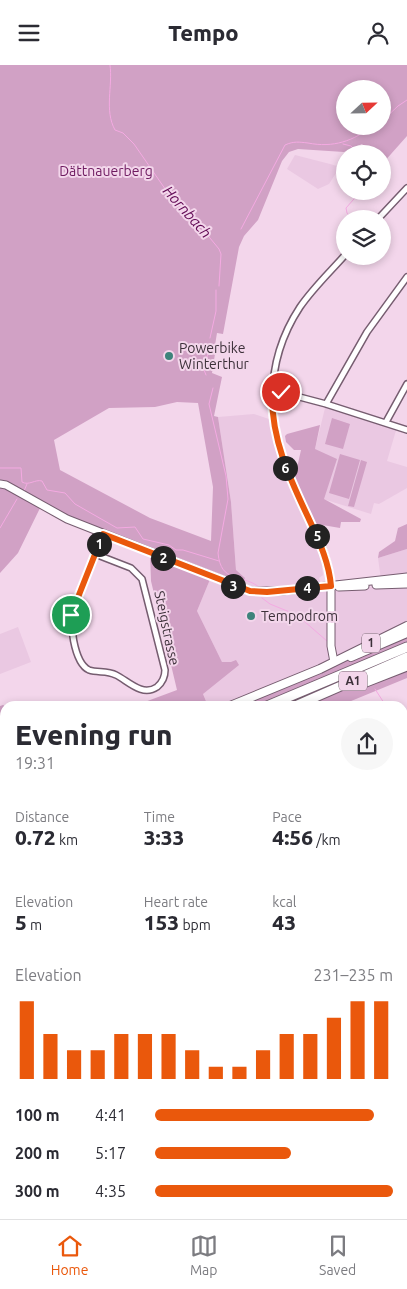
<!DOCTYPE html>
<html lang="en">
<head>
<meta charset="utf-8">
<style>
	:root { --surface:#fff; --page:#f7f7f7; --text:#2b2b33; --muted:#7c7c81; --line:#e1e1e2; --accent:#ea580c }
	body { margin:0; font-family:Ubuntu,sans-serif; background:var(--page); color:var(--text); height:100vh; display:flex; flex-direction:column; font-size:19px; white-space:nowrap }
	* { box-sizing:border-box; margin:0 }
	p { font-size:16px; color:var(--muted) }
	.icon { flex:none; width:28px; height:28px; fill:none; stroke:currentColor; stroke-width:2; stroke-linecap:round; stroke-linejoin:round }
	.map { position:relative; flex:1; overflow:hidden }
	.panel { position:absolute; left:0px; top:636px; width:408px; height:519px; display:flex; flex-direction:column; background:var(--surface); border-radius:15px 15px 0 0; box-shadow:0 2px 8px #0003 }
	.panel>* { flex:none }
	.needle { width:32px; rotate:68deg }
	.controls { position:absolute; left:336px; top:15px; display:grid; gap:10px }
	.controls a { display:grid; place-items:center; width:55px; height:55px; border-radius:50%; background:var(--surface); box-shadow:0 2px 8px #0003; font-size:25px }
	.pin { position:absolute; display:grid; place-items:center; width:42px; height:42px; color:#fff; margin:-21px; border:2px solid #fff; border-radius:50%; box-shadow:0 1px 5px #0007 }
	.km { position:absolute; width:25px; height:25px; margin:-12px; border-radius:50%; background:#222; color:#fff; font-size:14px; line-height:25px; text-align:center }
	.round { display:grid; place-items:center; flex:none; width:52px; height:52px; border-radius:26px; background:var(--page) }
	.head { display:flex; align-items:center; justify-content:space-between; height:85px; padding:0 15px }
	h1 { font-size:28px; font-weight:800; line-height:38px }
	.figures { display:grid; grid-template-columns:repeat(3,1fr); gap:8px; height:85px; padding:5px 15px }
	.figures div { display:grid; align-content:center }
	.figures b { font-size:21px; font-weight:800 }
	.figures small { font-size:14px; font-weight:400 }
	.figures p { font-size:14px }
	.chart { height:140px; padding:10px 15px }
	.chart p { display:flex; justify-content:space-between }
	.chart svg { width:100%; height:90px; margin-top:5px; stroke:var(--accent); stroke-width:6 }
	ul { padding:0 15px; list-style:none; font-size:16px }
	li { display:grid; grid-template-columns:80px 60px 1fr; align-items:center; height:38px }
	li i { height:12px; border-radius:6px; background:var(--accent) }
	header { display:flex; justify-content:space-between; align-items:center; height:65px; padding:0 15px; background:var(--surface); font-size:22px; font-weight:800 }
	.dock { display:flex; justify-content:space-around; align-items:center; height:70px; border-top:1px solid var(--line); background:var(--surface); font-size:14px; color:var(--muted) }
	.dock a { display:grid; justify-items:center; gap:2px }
	.dock .active { color:var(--accent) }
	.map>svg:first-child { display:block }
	.built { fill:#eac8e2 }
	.green { fill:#d1a1c5; fill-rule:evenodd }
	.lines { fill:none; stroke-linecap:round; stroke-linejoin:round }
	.stream { stroke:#f4aae2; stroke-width:1 }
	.minor-casing { stroke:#765d70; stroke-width:8 }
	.secondary-casing { stroke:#765d70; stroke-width:9 }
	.primary-casing { stroke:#765d70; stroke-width:10 }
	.motorway-casing { stroke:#765d70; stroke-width:11 }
	.minor { stroke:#fff; stroke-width:5 }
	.secondary { stroke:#fff; stroke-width:7 }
	.primary { stroke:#fff; stroke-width:8 }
	.motorway { stroke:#fff; stroke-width:9 }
	.rail { stroke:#8b7886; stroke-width:1 }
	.route-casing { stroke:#fff; stroke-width:10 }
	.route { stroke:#ea580c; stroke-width:6 }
	.poi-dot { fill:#3d837b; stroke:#f3d6eb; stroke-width:2 }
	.labels { text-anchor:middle; stroke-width:4; stroke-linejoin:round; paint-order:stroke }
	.shield { fill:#f3d6eb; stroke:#74626f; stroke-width:1 }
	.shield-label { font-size:12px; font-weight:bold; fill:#3d313a }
	.park-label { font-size:14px; fill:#6e1a60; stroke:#f3d6eb }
	.poi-label { font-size:14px; fill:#3d313a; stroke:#f3d6eb; text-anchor:start }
	.street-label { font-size:14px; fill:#3d313a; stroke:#f3d6eb }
	.water-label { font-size:15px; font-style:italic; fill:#5f0652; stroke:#f3d6eb }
</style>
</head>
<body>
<header><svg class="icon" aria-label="menu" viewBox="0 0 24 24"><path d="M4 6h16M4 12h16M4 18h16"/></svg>Tempo<svg class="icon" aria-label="person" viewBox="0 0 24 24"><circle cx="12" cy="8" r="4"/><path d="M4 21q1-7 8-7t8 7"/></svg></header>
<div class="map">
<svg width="407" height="1154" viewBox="0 0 407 1154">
	<rect width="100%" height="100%" fill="#f3d6eb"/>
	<path class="built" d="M295 90 330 99 340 102 329 119 318 124 287 104Z
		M326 339 397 362 387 396 407 402V423L379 439 374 438 371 449 323 434 326 427 315 384Z
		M254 349 269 354 283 397 320 484 324 501 322 502 323 510 319 513 323 526 407 519V561L231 641H208L203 629 231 597H222L197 546 211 512 236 505 231 437 218 352Z
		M407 484V512L381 515 378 493Z
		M18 562 31 597 0 609V569Z"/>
	<path class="green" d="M0 0H407V71L383 98 382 89H372L362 79 344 87 298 84 289 87 282 96 258 155 244 171 239 182 223 269 217 268 215 280 219 283 218 288 215 289 212 308 222 312 214 351 218 352 231 437 236 505 245 513 240 524 211 512 197 546 222 597H231L236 595 239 600 203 629 208 641H134L177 625 151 516 150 488 41 441 18 488 0 508ZM345 24H382V61H345ZM177 337 198 338 213 422 211 476 150 453 60 405 54 375 109 343 155 342Z
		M332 353 350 359 343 384 325 379Z
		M320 360 315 384 337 394 324 434 361 454 360 457H341L340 463 311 458 297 429 301 428 292 407 297 403 301 385H294L286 377 285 371 287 369Z
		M340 389 360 395 349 434 329 428Z
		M361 395 367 397 354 442 348 441Z
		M407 459V484L378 493 379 487 395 476 398 463Z
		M407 561V613L339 641H238Z
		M3 640 5 641V692H0V641Z
		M407 680V766L403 767 402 683Z
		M402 782H407V1154H0V894L5 892V1150H402Z"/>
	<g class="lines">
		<path class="stream" d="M110 0C113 21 104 45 115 65L123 68 134 79 170 131 178 140 187 145 219 184 221 189 219 221
			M382 56 398 41 407 35
			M343 79 351 81 359 89
			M351 153 347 148 346 143 361 126
			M241 164 285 80C294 76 299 77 308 78 333 83 354 76 372 61
			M210 273 216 246V225
			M206 310 204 305 210 280
			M213 323 209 339 226 411 228 434 218 488C221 519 241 508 259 522
			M0 403H21L22 417C29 421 35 414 42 416L47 425 65 428 75 439 117 463 135 462 143 474 169 480 176 485H183L219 496
			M24 426 27 419
			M0 463 17 434
			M262 533 270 539 297 550 327 576
			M375 624 386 641
			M402 920 407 919
			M300 1150 304 1154"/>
		<defs>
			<path id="minor" d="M378 154 407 123
				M273 325 326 339 407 365
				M326 339 367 267 407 212
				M386 357 407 319
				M95 489 131 503 142 514 165 605C165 612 163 617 157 622 142 632 128 616 116 610 107 605 98 608 89 605 74 598 68 555 74 541L103 469
				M331 521C329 488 311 459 297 429 268 366 260 303 300 242 313 223 330 207 345 190
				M402 915 407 914
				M0 1076 5 1071"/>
			<path id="secondary" d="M0 419 6 420 67 454 250 526H282L407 512
				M376 520 407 519
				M331 521V581L334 597
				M339 522 365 521"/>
			<path id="primary" d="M351 592 407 568
				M230 641 320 604 407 561
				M0 731 5 729"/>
			<path id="motorway" d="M361 619 407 601
				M267 641 407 582
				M295 641 407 592
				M0 759 5 756
				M0 772 5 769"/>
		</defs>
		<use href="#minor" class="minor-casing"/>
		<use href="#secondary" class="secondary-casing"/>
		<use href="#primary" class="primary-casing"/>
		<use href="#motorway" class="motorway-casing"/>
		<use href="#minor" class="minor"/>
		<use href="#secondary" class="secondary"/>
		<use href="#primary" class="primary"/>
		<use href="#motorway" class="motorway"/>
		<path class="rail" d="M402 673 407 672
			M0 846 5 844"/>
	</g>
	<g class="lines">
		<defs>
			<path id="route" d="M71 550 103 469 250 526 267 527 331 521C329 496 318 474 308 452 289 412 272 375 272 331L273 325 281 327"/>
		</defs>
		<use href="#route" class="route-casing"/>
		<use href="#route" class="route"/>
	</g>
	<g class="poi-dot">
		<circle cx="169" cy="291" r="5"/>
		<circle cx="251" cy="551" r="5"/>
	</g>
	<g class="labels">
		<g class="shield">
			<rect x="362" y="568.5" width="18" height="19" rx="4"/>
			<rect x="339" y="606.5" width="28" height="19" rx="4"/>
		</g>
		<g class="shield-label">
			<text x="371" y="582">1</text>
			<text x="353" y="620">A1</text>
		</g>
		<g class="park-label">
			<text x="106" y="111">Dättnauerberg</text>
		</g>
		<g class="poi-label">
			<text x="179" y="288">Powerbike<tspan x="179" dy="16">Winterthur</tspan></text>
			<text x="261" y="556">Tempodrom</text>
		</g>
		<g class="street-label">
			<text transform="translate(167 563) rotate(78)" y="5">Steigstrasse</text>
		</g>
		<g class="water-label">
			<text transform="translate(187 147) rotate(48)" y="5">Hornbach</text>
		</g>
	</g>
</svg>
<div class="controls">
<a><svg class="needle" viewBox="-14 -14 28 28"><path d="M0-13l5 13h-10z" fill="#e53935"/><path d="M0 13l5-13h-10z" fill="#7c7c81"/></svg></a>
<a><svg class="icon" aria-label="locate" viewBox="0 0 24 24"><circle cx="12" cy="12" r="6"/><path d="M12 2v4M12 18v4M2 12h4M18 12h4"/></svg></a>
<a><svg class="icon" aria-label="layers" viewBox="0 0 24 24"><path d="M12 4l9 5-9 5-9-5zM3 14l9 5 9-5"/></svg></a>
</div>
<div class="pin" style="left:71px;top:550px;background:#1e9e55"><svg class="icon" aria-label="arrive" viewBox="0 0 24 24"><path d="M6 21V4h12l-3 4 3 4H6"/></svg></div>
<div class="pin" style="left:281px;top:327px;background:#d93025"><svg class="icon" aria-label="check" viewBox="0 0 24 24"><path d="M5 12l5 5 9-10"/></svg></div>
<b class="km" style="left:99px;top:479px">1</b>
<b class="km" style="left:163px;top:493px">2</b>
<b class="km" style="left:233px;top:521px">3</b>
<b class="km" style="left:307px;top:523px">4</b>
<b class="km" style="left:317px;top:471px">5</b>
<b class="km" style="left:285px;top:403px">6</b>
<section class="panel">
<div class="head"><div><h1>Evening run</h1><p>19:31</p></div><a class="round"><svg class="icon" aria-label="share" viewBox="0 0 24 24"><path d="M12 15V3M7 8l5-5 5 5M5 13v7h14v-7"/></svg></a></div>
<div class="figures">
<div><p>Distance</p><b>0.72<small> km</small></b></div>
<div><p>Time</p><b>3:33</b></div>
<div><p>Pace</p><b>4:56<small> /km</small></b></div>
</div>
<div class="figures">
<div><p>Elevation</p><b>5<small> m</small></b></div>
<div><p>Heart rate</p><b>153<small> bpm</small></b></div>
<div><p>kcal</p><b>43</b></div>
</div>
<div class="chart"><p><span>Elevation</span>231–235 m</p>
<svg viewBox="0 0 160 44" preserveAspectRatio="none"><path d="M5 44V6M15 44V22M25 44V30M35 44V30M45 44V22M55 44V22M65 44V22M75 44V30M85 44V38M95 44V38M105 44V30M115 44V22M125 44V22M135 44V14M145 44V6M155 44V6"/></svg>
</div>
<ul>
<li><b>100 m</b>4:41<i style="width:92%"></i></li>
<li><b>200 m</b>5:17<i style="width:57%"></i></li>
<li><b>300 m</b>4:35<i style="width:100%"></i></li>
</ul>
</section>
</div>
<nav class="dock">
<a class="active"><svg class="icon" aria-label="home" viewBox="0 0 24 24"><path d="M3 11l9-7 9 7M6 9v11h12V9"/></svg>Home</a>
<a><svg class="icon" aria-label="map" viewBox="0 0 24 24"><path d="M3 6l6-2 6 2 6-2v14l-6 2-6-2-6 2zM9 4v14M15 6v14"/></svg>Map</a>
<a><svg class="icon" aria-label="saved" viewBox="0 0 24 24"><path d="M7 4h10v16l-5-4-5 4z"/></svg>Saved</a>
</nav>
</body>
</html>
